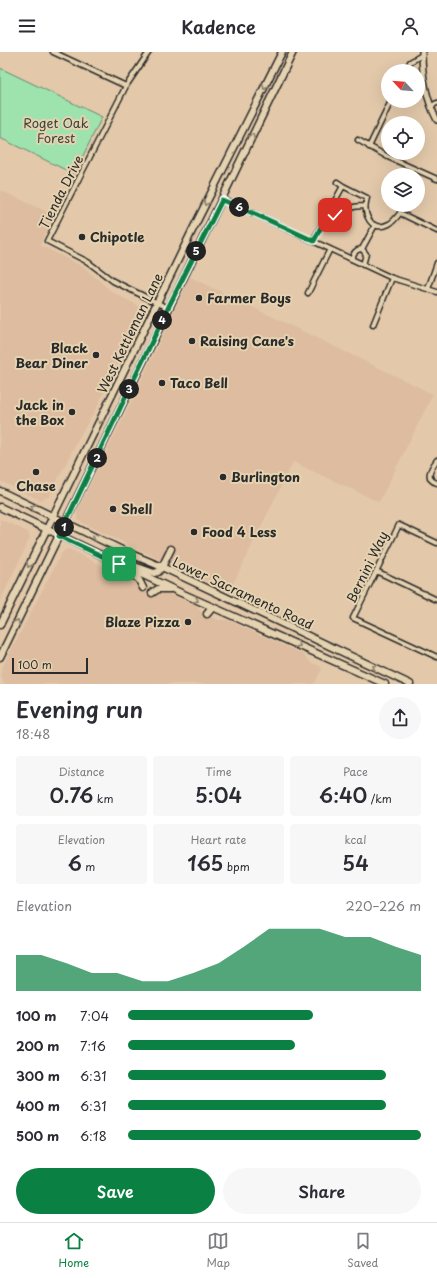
<!DOCTYPE html>
<html lang="en">
<head>
<meta charset="utf-8">
<style>
	:root { --surface:#fff; --page:#f7f7f7; --text:#2b2b33; --muted:#7c7c81; --line:#e1e1e2; --accent:#0b8043 }
	body { margin:0; font-family:"Playpen Sans",sans-serif; background:var(--page); color:var(--text); height:100vh; display:flex; flex-direction:column; font-size:15px; white-space:nowrap }
	* { box-sizing:border-box; margin:0 }
	p { font-size:13px; color:var(--muted) }
	.icon { flex:none; width:22px; height:22px; fill:none; stroke:currentColor; stroke-width:2; stroke-linecap:round; stroke-linejoin:round }
	.map { position:relative; height:632px; overflow:hidden }
	.details { display:flex; flex-direction:column; background:var(--surface); flex:1 }
	.details>* { flex:none }
	.needle { width:26px; rotate:296deg }
	.fabs { position:absolute; left:381px; top:12px; display:grid; gap:8px }
	.fabs a { display:grid; place-items:center; width:44px; height:44px; border-radius:50%; background:var(--surface); box-shadow:0 4px 16px #0002; font-size:20px }
	.scale { position:absolute; left:12px; bottom:10px; width:76px; box-sizing:border-box; padding-left:4px; border:2px solid #2b2b2b; border-top:0; font-size:11px; line-height:14px; white-space:nowrap; color:#2b2b2b; -webkit-text-stroke:3px #e5d2b0; paint-order:stroke }
	.pin { position:absolute; display:grid; place-items:center; width:34px; height:34px; color:#fff; margin:-17px; border-radius:8px; box-shadow:0 2px 6px #0006 }
	.km { position:absolute; width:20px; height:20px; margin:-10px; border-radius:50%; background:#222; color:#fff; font-size:11px; line-height:20px; text-align:center }
	.round { display:grid; place-items:center; flex:none; width:42px; height:42px; border-radius:21px; background:var(--page) }
	.overview { display:flex; align-items:center; justify-content:space-between; height:68px; padding:0 16px }
	h1 { font-size:22px; font-weight:600; line-height:30px }
	.stats { display:grid; grid-template-columns:repeat(3,1fr); gap:6px; height:68px; padding:4px 16px }
	.stats div { display:grid; align-content:center; border-radius:4px; background:var(--page); text-align:center }
	.stats b { font-size:20px; font-weight:600 }
	.stats small { font-size:11px; font-weight:400 }
	.stats p { font-size:11px }
	.chart { height:112px; padding:8px 16px }
	.chart p { display:flex; justify-content:space-between }
	.chart svg { width:100%; height:72px; margin-top:4px; fill:var(--accent); opacity:.7 }
	.cta { display:flex; gap:8px; margin-top:auto; padding:8px 16px }
	.cta a { flex:1; height:46px; border-radius:24px; background:var(--accent); color:#fff; font-size:16px; font-weight:600; line-height:46px; text-align:center }
	.cta a+a { background:var(--page); color:var(--text) }
	ul { padding:0 16px; list-style:none; font-size:13px }
	li { display:grid; grid-template-columns:64px 48px 1fr; align-items:center; height:30px }
	li i { height:10px; border-radius:5px; background:var(--accent) }
	header { display:flex; justify-content:space-between; align-items:center; height:52px; padding:0 16px; background:var(--surface); font-size:18px; font-weight:600 }
	.tab-bar { display:flex; justify-content:space-around; align-items:center; height:56px; border-top:1px solid var(--line); background:var(--surface); font-size:11px; color:var(--muted) }
	.tab-bar a { display:grid; justify-items:center; gap:2px }
	.tab-bar .on { color:var(--accent) }
	.map>svg:first-child { display:block }
	.built { fill:#ddbca0 }
	.green { fill:#9ee2ae; stroke:#64866c }
	.lines { fill:none; stroke-linecap:round; stroke-linejoin:round }
	.minor-casing { stroke:#2b2b2b; stroke-width:7 }
	.tertiary-casing { stroke:#2b2b2b; stroke-width:8 }
	.secondary-casing { stroke:#2b2b2b; stroke-width:9 }
	.primary-casing { stroke:#2b2b2b; stroke-width:9 }
	.minor { stroke:#e5d2b0; stroke-width:4 }
	.tertiary { stroke:#e5d2b0; stroke-width:5 }
	.secondary { stroke:#e5d2b0; stroke-width:6 }
	.primary { stroke:#e5d2b0; stroke-width:6 }
	.oneway { stroke:#887e6e }
	.route-casing { stroke:#fff; stroke-width:8 }
	.route { stroke:#0b8043; stroke-width:5 }
	.poi-dot { fill:#2b2b2b; stroke:#e5d2b0; stroke-width:1.5 }
	.labels { text-anchor:middle; stroke-width:4; stroke-linejoin:round; paint-order:stroke }
	.park-label { font-size:13px; fill:#3c463f; stroke:#e5d2b0 }
	.street-label { font-size:13px; fill:#2b2b2b; stroke:#e5d2b0 }
	.poi-label { font-size:13px; font-weight:bold; fill:#2b2b2b; stroke:#e5d2b0; text-anchor:start }
</style>
</head>
<body>
<header><svg class="icon" aria-label="menu" viewBox="0 0 24 24"><path d="M4 6h16M4 12h16M4 18h16"/></svg>Kadence<svg class="icon" aria-label="person" viewBox="0 0 24 24"><circle cx="12" cy="8" r="4"/><path d="M4 21q1-7 8-7t8 7"/></svg></header>
<div class="map">
<svg width="437" height="632" viewBox="0 0 437 632">
	<rect width="100%" height="100%" fill="#e3c9aa"/>
	<filter id="ink" filterUnits="userSpaceOnUse"><feTurbulence type="fractalNoise" baseFrequency=".025" numOctaves="2"/><feDisplacementMap in="SourceGraphic" scale="8" xChannelSelector="R" yChannelSelector="G"/><feConvolveMatrix kernelMatrix="1 2 1 2 8 2 1 2 1" color-interpolation-filters="sRGB"/></filter>
	<g filter="url(#ink)">
		<path class="built" d="M0 138 54 163 40 193 85 216 112 240 139 254 142 263 96 357 79 385 49 445 40 448 0 429Z
			M190 225 433 342 379 450 293 410 229 540 83 471 79 469 77 463V459L132 349Z
			M0 467 28 480 30 486 0 549Z
			M69 497 134 530 138 536 153 542 162 541H168L196 554 201 560 218 568H227L305 603 310 610 322 615 320 616 322 617 314 632H4L1 623 2 616 61 502 65 498Z"/>
		<path class="green" d="M0 16 102 65 74 122 0 86Z"/>
		<g class="lines">
			<defs>
				<path id="minor" d="M53 0 126 34
					M149 0 126 34 47 189 88 210 113 229 168 256
					M406 19 410 10 422 3
					M431 54 437 51
					M358 88 388 105 437 127
					M369 95 391 49
					M337 130 343 134 367 146C362 162 371 181 389 172 393 170 397 165 400 161L437 179
					M222 147 255 162 392 226 437 240
					M328 161C341 165 340 160 351 156 355 154 360 154 365 154
					M313 189 343 134
					M362 197 366 202 363 213
					M351 207C354 201 356 197 362 197L375 173
					M428 237 437 211
					M308 241 330 197
					M373 273 392 226
					M437 408C431 416 424 427 437 431
					M437 491 399 473 353 566 437 605
					M376 519 437 548"/>
				<path id="tertiary" d="M422 0C422 23 426 47 437 68"/>
				<path id="secondary" d="M0 439 126 500 162 515 410 632
					M0 455 179 540 385 632
					M123 512H129L154 521 158 520 162 515 171 497
					M130 520 139 528 143 536
					M152 541 158 537H170
					M207 562 213 555"/>
				<path id="primary" d="M0 573 192 179 282 0
					M0 605 293 0"/>
			</defs>
			<use href="#minor" class="minor-casing"/>
			<use href="#tertiary" class="tertiary-casing"/>
			<use href="#secondary" class="secondary-casing"/>
			<use href="#primary" class="primary-casing"/>
			<use href="#minor" class="minor"/>
			<use href="#tertiary" class="tertiary"/>
			<use href="#secondary" class="secondary"/>
			<use href="#primary" class="primary"/>
		</g>
		<defs><path id="oneway-chevron" d="M-2-3.5L2.5 0L-2 3.5" fill="none" stroke-width="1.6" stroke-linecap="round" stroke-linejoin="round"/></defs>
		<g class="oneway">
			<use href="#oneway-chevron" transform="translate(265 35) rotate(116)"/>
			<use href="#oneway-chevron" transform="translate(252 84) rotate(-64)"/>
			<use href="#oneway-chevron" transform="translate(206 151) rotate(117)"/>
			<use href="#oneway-chevron" transform="translate(100 369) rotate(116)"/>
			<use href="#oneway-chevron" transform="translate(33 455) rotate(-154)"/>
			<use href="#oneway-chevron" transform="translate(95 485) rotate(-155)"/>
			<use href="#oneway-chevron" transform="translate(29 513) rotate(116)"/>
			<use href="#oneway-chevron" transform="translate(196 548) rotate(25)"/>
			<use href="#oneway-chevron" transform="translate(17 570) rotate(-64)"/>
			<use href="#oneway-chevron" transform="translate(298 593) rotate(24)"/>
			<use href="#oneway-chevron" transform="translate(375 615) rotate(-155)"/>
		</g>
	</g>
	<g class="lines" filter="url(#ink)">
		<defs>
			<path id="route" d="M119 512 59 484 168 256 222 148 255 162 314 189 328 161 335 163"/>
		</defs>
		<use href="#route" class="route-casing"/>
		<use href="#route" class="route"/>
	</g>
	<g class="poi-dot">
		<circle cx="82" cy="185" r="4"/>
		<circle cx="199" cy="246" r="4"/>
		<circle cx="192" cy="289" r="4"/>
		<circle cx="96" cy="303" r="4"/>
		<circle cx="162" cy="331" r="4"/>
		<circle cx="72" cy="360" r="4"/>
		<circle cx="36" cy="420" r="4"/>
		<circle cx="223" cy="425" r="4"/>
		<circle cx="113" cy="457" r="4"/>
		<circle cx="194" cy="480" r="4"/>
		<circle cx="188" cy="570" r="4"/>
	</g>
	<g class="labels">
		<g class="park-label">
			<text x="56" y="76">Roget Oak<tspan x="56" dy="15">Forest</tspan></text>
		</g>
		<g class="street-label">
			<text transform="translate(61 140) rotate(-63)" y="5">Tienda Drive</text>
			<text transform="translate(130 281) rotate(-64)" y="5">West Kettleman Lane</text>
			<text transform="translate(367 515) rotate(-64)" y="5">Bernini Way</text>
			<text transform="translate(243 541) rotate(25)" y="5">Lower Sacramento Road</text>
		</g>
		<g class="poi-label">
			<text x="90" y="190">Chipotle</text>
			<text x="207" y="251">Farmer Boys</text>
			<text x="200" y="294">Raising Cane's</text>
			<text x="88" y="301" text-anchor="end">Black<tspan x="88" dy="15">Bear Diner</tspan></text>
			<text x="170" y="336">Taco Bell</text>
			<text x="64" y="358" text-anchor="end">Jack in<tspan x="64" dy="15">the Box</tspan></text>
			<text x="231" y="430">Burlington</text>
			<text x="36" y="439" text-anchor="middle">Chase</text>
			<text x="121" y="462">Shell</text>
			<text x="202" y="485">Food 4 Less</text>
			<text x="180" y="575" text-anchor="end">Blaze Pizza</text>
		</g>
	</g>
</svg>
<div class="fabs">
<a><svg class="needle" viewBox="-14 -14 28 28"><path d="M0-13l5 13h-10z" fill="#e53935"/><path d="M0 13l5-13h-10z" fill="#7c7c81"/></svg></a>
<a><svg class="icon" aria-label="locate" viewBox="0 0 24 24"><circle cx="12" cy="12" r="6"/><path d="M12 2v4M12 18v4M2 12h4M18 12h4"/></svg></a>
<a><svg class="icon" aria-label="layers" viewBox="0 0 24 24"><path d="M12 4l9 5-9 5-9-5zM3 14l9 5 9-5"/></svg></a>
</div>
<div class="scale">100 m</div>
<div class="pin" style="left:119px;top:512px;background:#1e9e55"><svg class="icon" aria-label="arrive" viewBox="0 0 24 24"><path d="M6 21V4h12l-3 4 3 4H6"/></svg></div>
<div class="pin" style="left:335px;top:163px;background:#d93025"><svg class="icon" aria-label="check" viewBox="0 0 24 24"><path d="M5 12l5 5 9-10"/></svg></div>
<b class="km" style="left:64px;top:475px">1</b>
<b class="km" style="left:97px;top:406px">2</b>
<b class="km" style="left:129px;top:337px">3</b>
<b class="km" style="left:162px;top:268px">4</b>
<b class="km" style="left:196px;top:199px">5</b>
<b class="km" style="left:239px;top:155px">6</b>
</div>
<section class="details">
<div class="overview"><div><h1>Evening run</h1><p>18:48</p></div><a class="round"><svg class="icon" aria-label="share" viewBox="0 0 24 24"><path d="M12 15V3M7 8l5-5 5 5M5 13v7h14v-7"/></svg></a></div>
<div class="stats">
<div><p>Distance</p><b>0.76<small> km</small></b></div>
<div><p>Time</p><b>5:04</b></div>
<div><p>Pace</p><b>6:40<small> /km</small></b></div>
</div>
<div class="stats">
<div><p>Elevation</p><b>6<small> m</small></b></div>
<div><p>Heart rate</p><b>165<small> bpm</small></b></div>
<div><p>kcal</p><b>54</b></div>
</div>
<div class="chart"><p><span>Elevation</span>220–226 m</p>
<svg viewBox="0 0 160 44" preserveAspectRatio="none"><path d="M0 44V22L10 22L20 27L30 33L40 33L50 38L60 38L70 33L80 27L90 17L100 6L110 6L120 6L130 11L140 11L150 17L160 22V44z"/></svg>
</div>
<ul>
<li><b>100 m</b>7:04<i style="width:63%"></i></li>
<li><b>200 m</b>7:16<i style="width:57%"></i></li>
<li><b>300 m</b>6:31<i style="width:88%"></i></li>
<li><b>400 m</b>6:31<i style="width:88%"></i></li>
<li><b>500 m</b>6:18<i style="width:100%"></i></li>
</ul>
<div class="cta"><a>Save</a><a>Share</a></div>
</section>
<nav class="tab-bar">
<a class="on"><svg class="icon" aria-label="home" viewBox="0 0 24 24"><path d="M3 11l9-7 9 7M6 9v11h12V9"/></svg>Home</a>
<a><svg class="icon" aria-label="map" viewBox="0 0 24 24"><path d="M3 6l6-2 6 2 6-2v14l-6 2-6-2-6 2zM9 4v14M15 6v14"/></svg>Map</a>
<a><svg class="icon" aria-label="saved" viewBox="0 0 24 24"><path d="M7 4h10v16l-5-4-5 4z"/></svg>Saved</a>
</nav>
</body>
</html>
